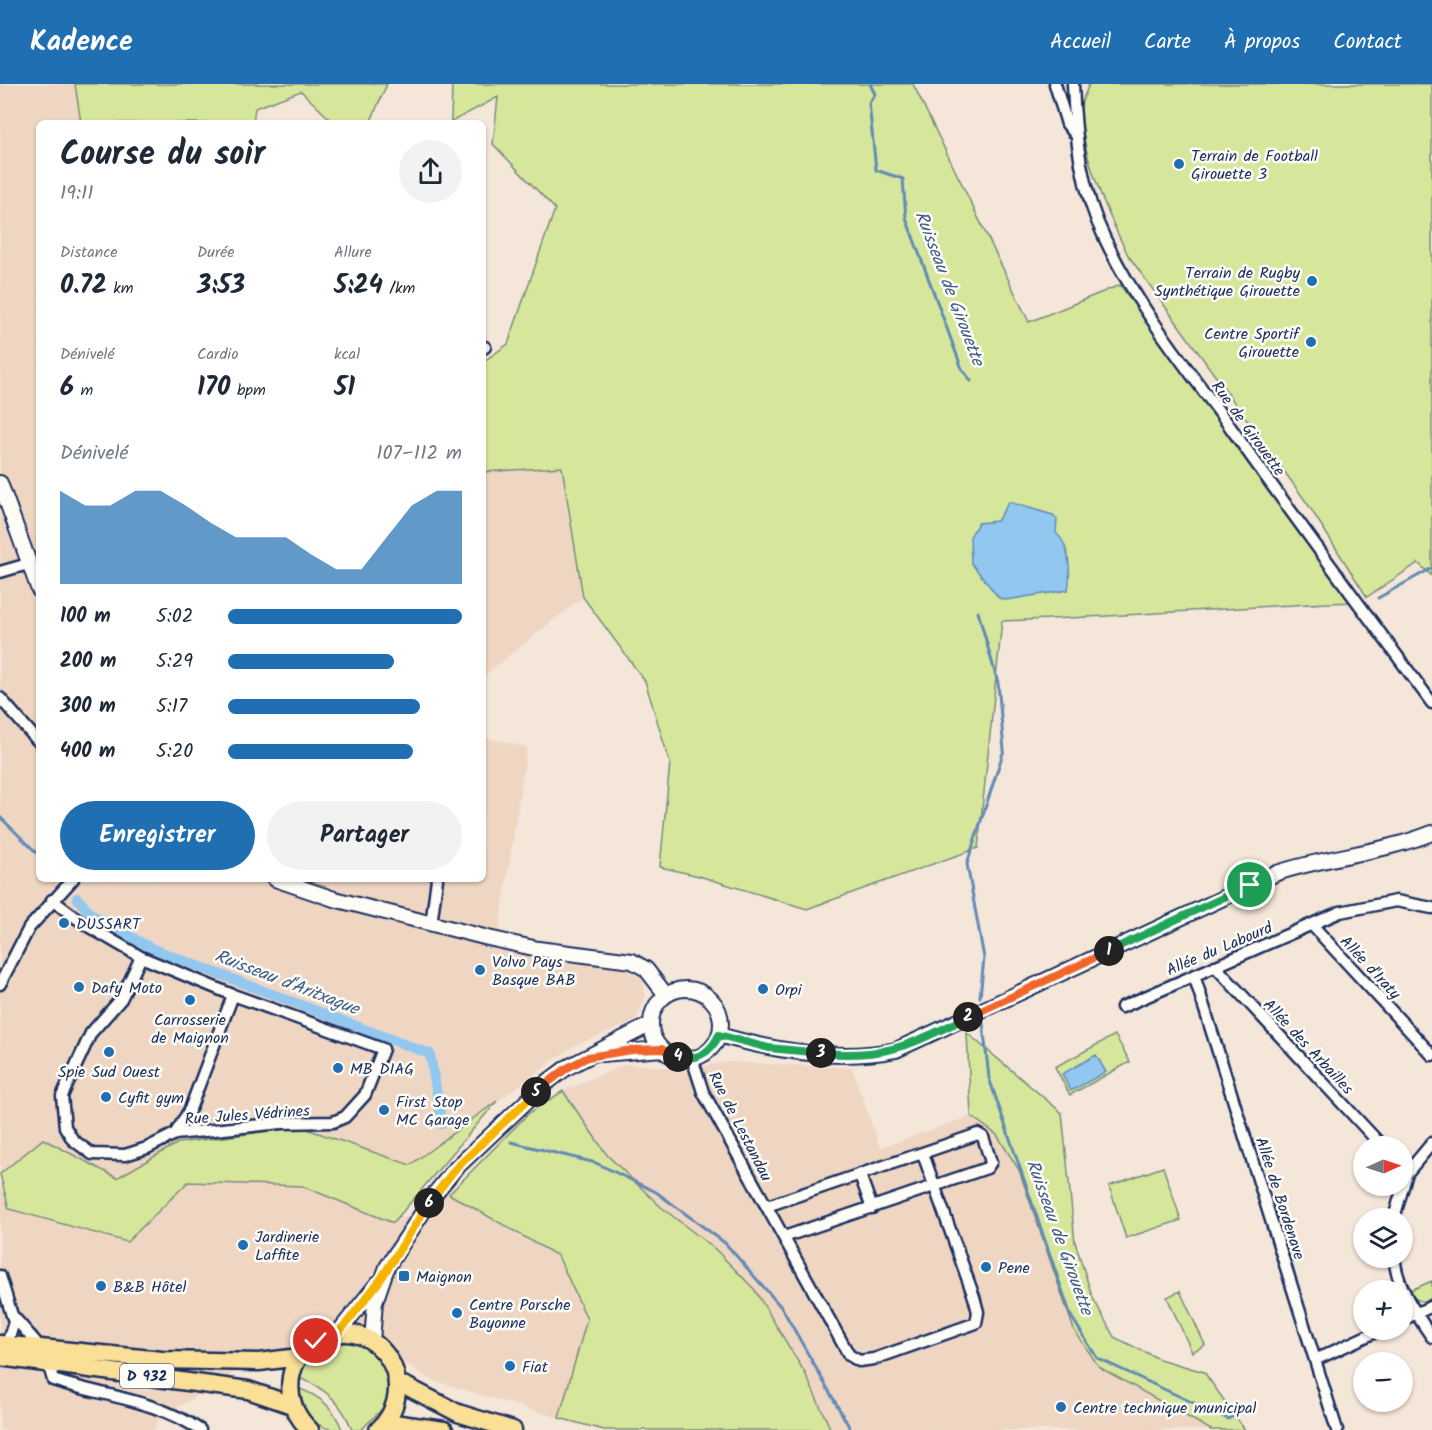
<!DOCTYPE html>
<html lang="fr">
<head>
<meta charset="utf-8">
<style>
	:root { --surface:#fff; --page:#f2f2f3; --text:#1f2937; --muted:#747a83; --accent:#1f6fb2 }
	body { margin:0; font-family:Kalam,sans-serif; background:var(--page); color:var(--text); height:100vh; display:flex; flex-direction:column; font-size:22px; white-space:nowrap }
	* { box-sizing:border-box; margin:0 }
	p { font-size:20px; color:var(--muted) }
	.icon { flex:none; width:33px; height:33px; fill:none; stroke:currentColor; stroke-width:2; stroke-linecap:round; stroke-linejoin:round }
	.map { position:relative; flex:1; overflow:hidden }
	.panel { position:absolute; left:36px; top:36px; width:450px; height:762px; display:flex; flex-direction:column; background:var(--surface); border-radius:9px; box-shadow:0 2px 4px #0004 }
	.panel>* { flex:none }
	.needle { width:39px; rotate:87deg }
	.buttons { position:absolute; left:1353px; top:1052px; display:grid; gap:12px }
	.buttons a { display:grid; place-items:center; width:60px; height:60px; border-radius:50%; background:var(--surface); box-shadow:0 2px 4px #0004; font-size:30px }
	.pin { position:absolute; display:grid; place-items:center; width:51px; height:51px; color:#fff; margin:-26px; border:3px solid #fff; border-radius:50%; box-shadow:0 2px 6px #0007 }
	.km { position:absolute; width:30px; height:30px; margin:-15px; border-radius:50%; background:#222; color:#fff; font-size:16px; line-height:30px; text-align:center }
	.round { display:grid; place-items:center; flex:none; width:63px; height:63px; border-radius:32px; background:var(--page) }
	.head { display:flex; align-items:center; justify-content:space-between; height:102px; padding:0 24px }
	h1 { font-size:33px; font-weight:800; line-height:45px }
	.stats { display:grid; grid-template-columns:repeat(3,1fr); gap:9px; height:102px; padding:6px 24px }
	.stats div { display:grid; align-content:center }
	.stats b { font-size:26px; font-weight:800 }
	.stats small { font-size:16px; font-weight:400 }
	.stats p { font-size:16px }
	.chart { height:168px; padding:12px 24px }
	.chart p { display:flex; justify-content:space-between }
	.chart svg { width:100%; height:108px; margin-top:6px; fill:var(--accent); opacity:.7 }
	.primary-button { display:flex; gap:12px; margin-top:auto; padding:12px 24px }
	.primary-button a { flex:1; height:69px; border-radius:36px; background:var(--accent); color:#fff; font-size:24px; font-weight:800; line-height:69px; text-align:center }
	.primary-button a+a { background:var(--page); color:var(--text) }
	ul { padding:0 24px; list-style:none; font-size:20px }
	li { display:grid; grid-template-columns:96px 72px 1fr; align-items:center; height:45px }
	li i { height:15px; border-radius:8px; background:var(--accent) }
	header { display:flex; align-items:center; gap:36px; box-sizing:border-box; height:84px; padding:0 30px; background:var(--accent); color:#fff }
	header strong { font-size:28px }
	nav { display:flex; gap:33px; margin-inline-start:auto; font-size:21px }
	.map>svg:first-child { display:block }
	.built { fill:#eed6c3 }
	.green { fill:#d6e79b; stroke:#788b7c; stroke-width:1.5 }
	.water { fill:#92c7f0; stroke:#628ab6; stroke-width:1.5 }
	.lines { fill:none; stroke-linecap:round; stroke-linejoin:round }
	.stream { stroke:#628ab6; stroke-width:3 }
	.canal { stroke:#92c7f0; stroke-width:10 }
	.minor-casing { stroke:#1b2f5e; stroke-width:15 }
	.tertiary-casing { stroke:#1b2f5e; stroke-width:18 }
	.primary-casing { stroke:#1b2f5e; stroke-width:21 }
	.minor { stroke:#fdfcf7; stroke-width:10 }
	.tertiary { stroke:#fdfcf7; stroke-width:14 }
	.primary { stroke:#fadf96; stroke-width:16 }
	.split-1-casing { stroke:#fff; stroke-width:12 }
	.split-2-casing { stroke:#fff; stroke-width:12 }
	.split-3-casing { stroke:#fff; stroke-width:12 }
	.split-4-casing { stroke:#fff; stroke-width:12 }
	.split-5-casing { stroke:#fff; stroke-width:12 }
	.split-6-casing { stroke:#fff; stroke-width:12 }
	.split-7-casing { stroke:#fff; stroke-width:12 }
	.split-1 { stroke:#22a559; stroke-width:8 }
	.split-2 { stroke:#f0652b; stroke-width:8 }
	.split-3 { stroke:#22a559; stroke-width:8 }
	.split-4 { stroke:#22a559; stroke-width:8 }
	.split-5 { stroke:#f0652b; stroke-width:8 }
	.split-6 { stroke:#f5b400; stroke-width:8 }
	.split-7 { stroke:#f5b400; stroke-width:8 }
	.poi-dot { fill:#1f6fb2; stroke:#fdfcf7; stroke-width:2 }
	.labels { text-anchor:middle; stroke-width:5; stroke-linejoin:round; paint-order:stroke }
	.shield { fill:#fdfcf7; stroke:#5f6c8c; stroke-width:1.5 }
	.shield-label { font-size:15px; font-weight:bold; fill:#1b2f5e }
	.poi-label { font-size:16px; fill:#1b2f5e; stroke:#fdfcf7; text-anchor:start }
	.street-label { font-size:16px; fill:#1b2f5e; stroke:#fdfcf7 }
	.water-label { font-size:18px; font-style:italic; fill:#3f5d8a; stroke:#fdfcf7 }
</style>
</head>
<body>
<header>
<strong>Kadence</strong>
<nav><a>Accueil</a><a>Carte</a><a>À propos</a><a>Contact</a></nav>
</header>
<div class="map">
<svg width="1432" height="1346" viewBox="0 0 1432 1346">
	<rect width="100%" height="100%" fill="#f4e6d8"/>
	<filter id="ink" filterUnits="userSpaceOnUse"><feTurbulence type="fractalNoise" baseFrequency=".0167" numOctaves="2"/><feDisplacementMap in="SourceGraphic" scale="12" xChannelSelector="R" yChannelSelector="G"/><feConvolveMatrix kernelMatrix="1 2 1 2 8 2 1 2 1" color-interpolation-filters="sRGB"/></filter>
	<g filter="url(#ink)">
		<path class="built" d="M0 0H75L81 39H39V795H483V653L527 663 499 847 629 885 643 897 646 912 635 937 575 961 410 1081 301 1043 178 1059 117 1094 43 1055 0 1090Z
			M562 383 583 513 483 592V388Z
			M728 978 852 984 880 1064 971 1032 997 1051 1019 1086 1074 1246 1099 1283 1211 1346H831L805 1289 754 1205 715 1165 661 1123 607 1071 563 1007 626 980 688 985Z
			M0 1098 9 1125 127 1158 188 1098 302 1102 393 1139 449 1110 559 1172 587 1235 559 1334 432 1296 358 1250 253 1277 157 1336 154 1346H0Z"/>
		<path class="green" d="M75 0H387L370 39H334L301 7 255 24 253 39H81Z
			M452 0H913L1029 238 1120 201 1351 518C1235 523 1119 533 1002 537L978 764 807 825 699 792 660 783 670 679 645 597 583 513 562 383 483 388V278L508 260 555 125 493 60 498 13 451 38Z
			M1089 0H1432V492L1418 479 1367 513 1307 419 1128 171C1109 133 1078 64 1081 22 1082 14 1087 7 1089 0Z
			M967 949 1062 1029 1075 1158 1092 1212 1114 1253 1159 1275 1204 1288 1245 1346H1211L1099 1283 1074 1246 1019 1086 997 1051 971 1032Z
			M1115 951 1130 978 1070 1011 1055 983Z
			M563 1007 607 1071 661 1123 715 1165 754 1205 805 1289 831 1346H604L559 1334 587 1235 558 1172 449 1110 529 1029Z
			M497 1017 393 1139 302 1102 188 1098 127 1158 9 1125 0 1090 43 1055 117 1094 178 1059 301 1043 410 1081Z
			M1163 1083 1181 1136 1126 1154 1109 1102Z
			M1432 1197V1214L1424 1218 1415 1215 1411 1206Z
			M1180 1207 1205 1261 1192 1268 1167 1213Z
			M341 1256 357 1257 372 1264 390 1290 388 1319 361 1346H352C343 1320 324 1303 299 1294 307 1272 319 1261 341 1256Z
			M297 1304C319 1311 335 1324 342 1346 315 1346 301 1330 297 1304Z"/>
		<path class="water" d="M1009 418 1053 431 1057 435 1056 449C1070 460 1071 490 1068 506L1006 516 999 514 971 479 970 453 978 439 997 437Z
			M1096 971 1106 988 1071 1007 1062 990Z"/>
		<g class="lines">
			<path class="stream" d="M870 0 875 10 869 19 876 86 903 95 906 134 962 285 971 297
				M1378 514 1432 484
				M978 528 998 599 1004 666 967 780 984 874 980 913
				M0 733 39 771
				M983 939 989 994 1071 1232 1097 1274 1228 1335 1254 1321
				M511 1058 596 1079 656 1108 725 1159 782 1224 851 1346"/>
			<path class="canal" d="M77 814 91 830 153 865 430 970 442 1040"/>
			<defs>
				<path id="minor" d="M1055 0 1067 40 1075 50
					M1073 0C1075 53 1081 106 1105 155 1136 221 1185 281 1228 340 1295 434 1363 526 1432 619
					M483 264 485 263
					M0 488 28 480
					M0 614 37 656
					M52 816 86 841 141 873 233 911 383 965 365 1011 345 1033 333 1038 281 1039 175 1050 147 1064 125 1071 92 1070 73 1056 65 1043 62 1012 91 949 121 915 141 873
					M431 841 437 795
					M1312 841 1432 971
					M1215 882 1382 1062
					M1194 891 1337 1346
					M0 900 29 844 73 795
					M1122 923 1340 828 1396 817 1432 824
					M692 974 703 1008 849 1271 859 1277 874 1275 976 1239 978 1228 974 1213 923 1070
					M175 1050 190 1025 233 911
					M860 1091 872 1124
					M767 1122 978 1050 983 1053 991 1078 987 1084 784 1153
					M1394 1134 1407 1089 1432 1059
					M1394 1173C1397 1203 1415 1229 1432 1253
					M0 1192 14 1238 7 1260
					M12 1231 41 1264
					M1402 1236 1432 1222
					M1317 1275 1382 1245
					M48 1279 53 1296C102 1312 157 1316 200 1346"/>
				<path id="tertiary" d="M0 399 39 506
					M275 795 334 815 488 854 538 865 632 877 646 885 666 911
					M651 940a35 35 0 1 1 70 0a35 35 0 1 1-70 0Z
					M719 951C775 967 838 978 896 966L1277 789C1328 772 1382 769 1432 749
					M602 970 662 965
					M337 1250 378 1199
					M372 1257 375 1218 387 1183 436 1108 455 1085 546 999 566 984 651 940"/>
				<path id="primary" d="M0 1260 162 1276 259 1278 299 1273
					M0 1273 248 1306 292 1321
					M398 1301 406 1302 458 1329 513 1346
					M386 1338 444 1346
					M310 1346C294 1331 288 1314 291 1293 293 1281 300 1269 310 1262 365 1218 430 1295 378 1346"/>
			</defs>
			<use href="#minor" class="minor-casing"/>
			<use href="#tertiary" class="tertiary-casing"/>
			<use href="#primary" class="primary-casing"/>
			<use href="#minor" class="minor"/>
			<use href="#tertiary" class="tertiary"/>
			<use href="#primary" class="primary"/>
		</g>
	</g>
	<g class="lines" filter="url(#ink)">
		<defs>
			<path id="split-1" d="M1109 867 1250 801"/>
			<path id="split-2" d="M968 933 1109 867"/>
			<path id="split-3" d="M821 969C889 974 909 961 968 933"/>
			<path id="split-4" d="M678 973C697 977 711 968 719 951L769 964 821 969"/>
			<path id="split-5" d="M536 1008 567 984 588 973 632 966 662 965 678 973"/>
			<path id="split-6" d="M429 1119 455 1085 536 1008"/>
			<path id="split-7" d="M316 1257 337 1250 345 1241 381 1195 429 1119"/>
		</defs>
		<use href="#split-1" class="split-1-casing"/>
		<use href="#split-2" class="split-2-casing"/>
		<use href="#split-3" class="split-3-casing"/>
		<use href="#split-4" class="split-4-casing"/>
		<use href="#split-5" class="split-5-casing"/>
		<use href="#split-6" class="split-6-casing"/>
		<use href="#split-7" class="split-7-casing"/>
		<use href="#split-1" class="split-1"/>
		<use href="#split-2" class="split-2"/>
		<use href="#split-3" class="split-3"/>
		<use href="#split-4" class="split-4"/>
		<use href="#split-5" class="split-5"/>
		<use href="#split-6" class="split-6"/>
		<use href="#split-7" class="split-7"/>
	</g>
	<g class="poi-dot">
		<circle cx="1179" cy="80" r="6"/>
		<circle cx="1312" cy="197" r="6"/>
		<circle cx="1311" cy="258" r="6"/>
		<circle cx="64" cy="839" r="6"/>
		<circle cx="480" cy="886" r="6"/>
		<circle cx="79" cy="903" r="6"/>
		<circle cx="763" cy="905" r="6"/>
		<circle cx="190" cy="916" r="6"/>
		<circle cx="109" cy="968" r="6"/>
		<circle cx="338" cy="984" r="6"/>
		<circle cx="106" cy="1013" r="6"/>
		<circle cx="384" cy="1026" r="6"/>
		<circle cx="243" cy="1161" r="6"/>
		<circle cx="986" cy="1183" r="6"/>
		<rect x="398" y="1186" width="12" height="12" rx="3"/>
		<circle cx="101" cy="1202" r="6"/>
		<circle cx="457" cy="1229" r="6"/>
		<circle cx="510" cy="1282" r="6"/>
		<circle cx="1061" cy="1323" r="6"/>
	</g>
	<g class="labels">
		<rect class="shield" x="120" y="1280" width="54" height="24" rx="4.5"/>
		<g class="shield-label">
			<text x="147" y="1297">D 932</text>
		</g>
		<g class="poi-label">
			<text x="1191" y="77">Terrain de Football<tspan x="1191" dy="18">Girouette 3</tspan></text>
			<text x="1300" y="194" text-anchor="end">Terrain de Rugby<tspan x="1300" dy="18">Synthétique Girouette</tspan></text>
			<text x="1299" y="255" text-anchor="end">Centre Sportif<tspan x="1299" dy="18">Girouette</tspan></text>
			<text x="76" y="845">DUSSART</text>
			<text x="492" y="883">Volvo Pays<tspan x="492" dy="18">Basque BAB</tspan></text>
			<text x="91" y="909">Dafy Moto</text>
			<text x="775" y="911">Orpi</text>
			<text x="190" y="941" text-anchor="middle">Carrosserie<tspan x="190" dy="18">de Maignon</tspan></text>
			<text x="350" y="990">MB DIAG</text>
			<text x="109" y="993" text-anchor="middle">Spie Sud Ouest</text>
			<text x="118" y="1019">Cyfit gym</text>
			<text x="396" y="1023">First Stop<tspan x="396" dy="18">MC Garage</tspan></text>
			<text x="255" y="1158">Jardinerie<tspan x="255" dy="18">Laffite</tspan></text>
			<text x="998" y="1189">Pene</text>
			<text x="416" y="1198">Maignon</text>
			<text x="113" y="1208">B&amp;B Hôtel</text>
			<text x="469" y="1226">Centre Porsche<tspan x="469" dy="18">Bayonne</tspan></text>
			<text x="522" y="1288">Fiat</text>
			<text x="1073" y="1329">Centre technique municipal</text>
		</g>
		<g class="street-label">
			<text transform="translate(1249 344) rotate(54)" y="6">Rue de Girouette</text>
			<text transform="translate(1219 864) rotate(-23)" y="6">Allée du Labourd</text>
			<text transform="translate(1371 883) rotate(47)" y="6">Allée d'Iraty</text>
			<text transform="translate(1309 962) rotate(47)" y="6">Allée des Arbailles</text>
			<text transform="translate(247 1030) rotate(-4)" y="6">Rue Jules Védrines</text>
			<text transform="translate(741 1042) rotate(63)" y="6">Rue de Lestandau</text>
			<text transform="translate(1281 1114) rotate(72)" y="6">Allée de Bordenave</text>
		</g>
		<g class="water-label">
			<text transform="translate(950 204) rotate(69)" y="6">Ruisseau de Girouette</text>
			<text transform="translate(287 898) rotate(21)" y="6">Ruisseau d'Aritxague</text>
			<text transform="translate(1060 1153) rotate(70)" y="6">Ruisseau de Girouette</text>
		</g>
	</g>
</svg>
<div class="buttons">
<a><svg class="needle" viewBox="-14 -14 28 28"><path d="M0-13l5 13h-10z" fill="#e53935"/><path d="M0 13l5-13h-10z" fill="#747a83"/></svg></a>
<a><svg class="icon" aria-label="layers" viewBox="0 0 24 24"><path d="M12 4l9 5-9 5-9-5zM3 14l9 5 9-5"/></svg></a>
<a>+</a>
<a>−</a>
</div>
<div class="pin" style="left:1250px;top:801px;background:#1e9e55"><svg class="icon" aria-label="arrive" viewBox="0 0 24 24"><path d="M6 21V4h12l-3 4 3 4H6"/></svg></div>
<div class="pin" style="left:316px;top:1257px;background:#d93025"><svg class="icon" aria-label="check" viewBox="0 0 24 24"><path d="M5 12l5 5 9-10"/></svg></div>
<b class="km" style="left:1109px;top:867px">1</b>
<b class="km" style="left:968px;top:933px">2</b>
<b class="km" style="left:821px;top:969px">3</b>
<b class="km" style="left:678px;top:973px">4</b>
<b class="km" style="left:536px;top:1008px">5</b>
<b class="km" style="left:429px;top:1119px">6</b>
<section class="panel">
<div class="head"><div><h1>Course du soir</h1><p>19:11</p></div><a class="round"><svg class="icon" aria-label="share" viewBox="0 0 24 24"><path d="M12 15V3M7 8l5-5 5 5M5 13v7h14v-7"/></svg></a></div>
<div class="stats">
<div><p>Distance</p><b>0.72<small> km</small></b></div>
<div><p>Durée</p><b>3:53</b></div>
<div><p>Allure</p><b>5:24<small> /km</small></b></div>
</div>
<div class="stats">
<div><p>Dénivelé</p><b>6<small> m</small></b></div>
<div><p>Cardio</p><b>170<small> bpm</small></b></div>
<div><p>kcal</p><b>51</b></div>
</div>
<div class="chart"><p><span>Dénivelé</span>107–112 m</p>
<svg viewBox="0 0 160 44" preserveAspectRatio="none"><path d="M0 44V6L10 12L20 12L30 6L40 6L50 12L60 19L70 25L80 25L90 25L100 32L110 38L120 38L130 25L140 12L150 6L160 6V44z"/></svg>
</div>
<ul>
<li><b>100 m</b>5:02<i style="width:100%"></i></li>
<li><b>200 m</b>5:29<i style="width:71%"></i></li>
<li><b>300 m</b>5:17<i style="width:82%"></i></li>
<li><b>400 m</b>5:20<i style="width:79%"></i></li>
</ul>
<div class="primary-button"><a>Enregistrer</a><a>Partager</a></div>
</section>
</div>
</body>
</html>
